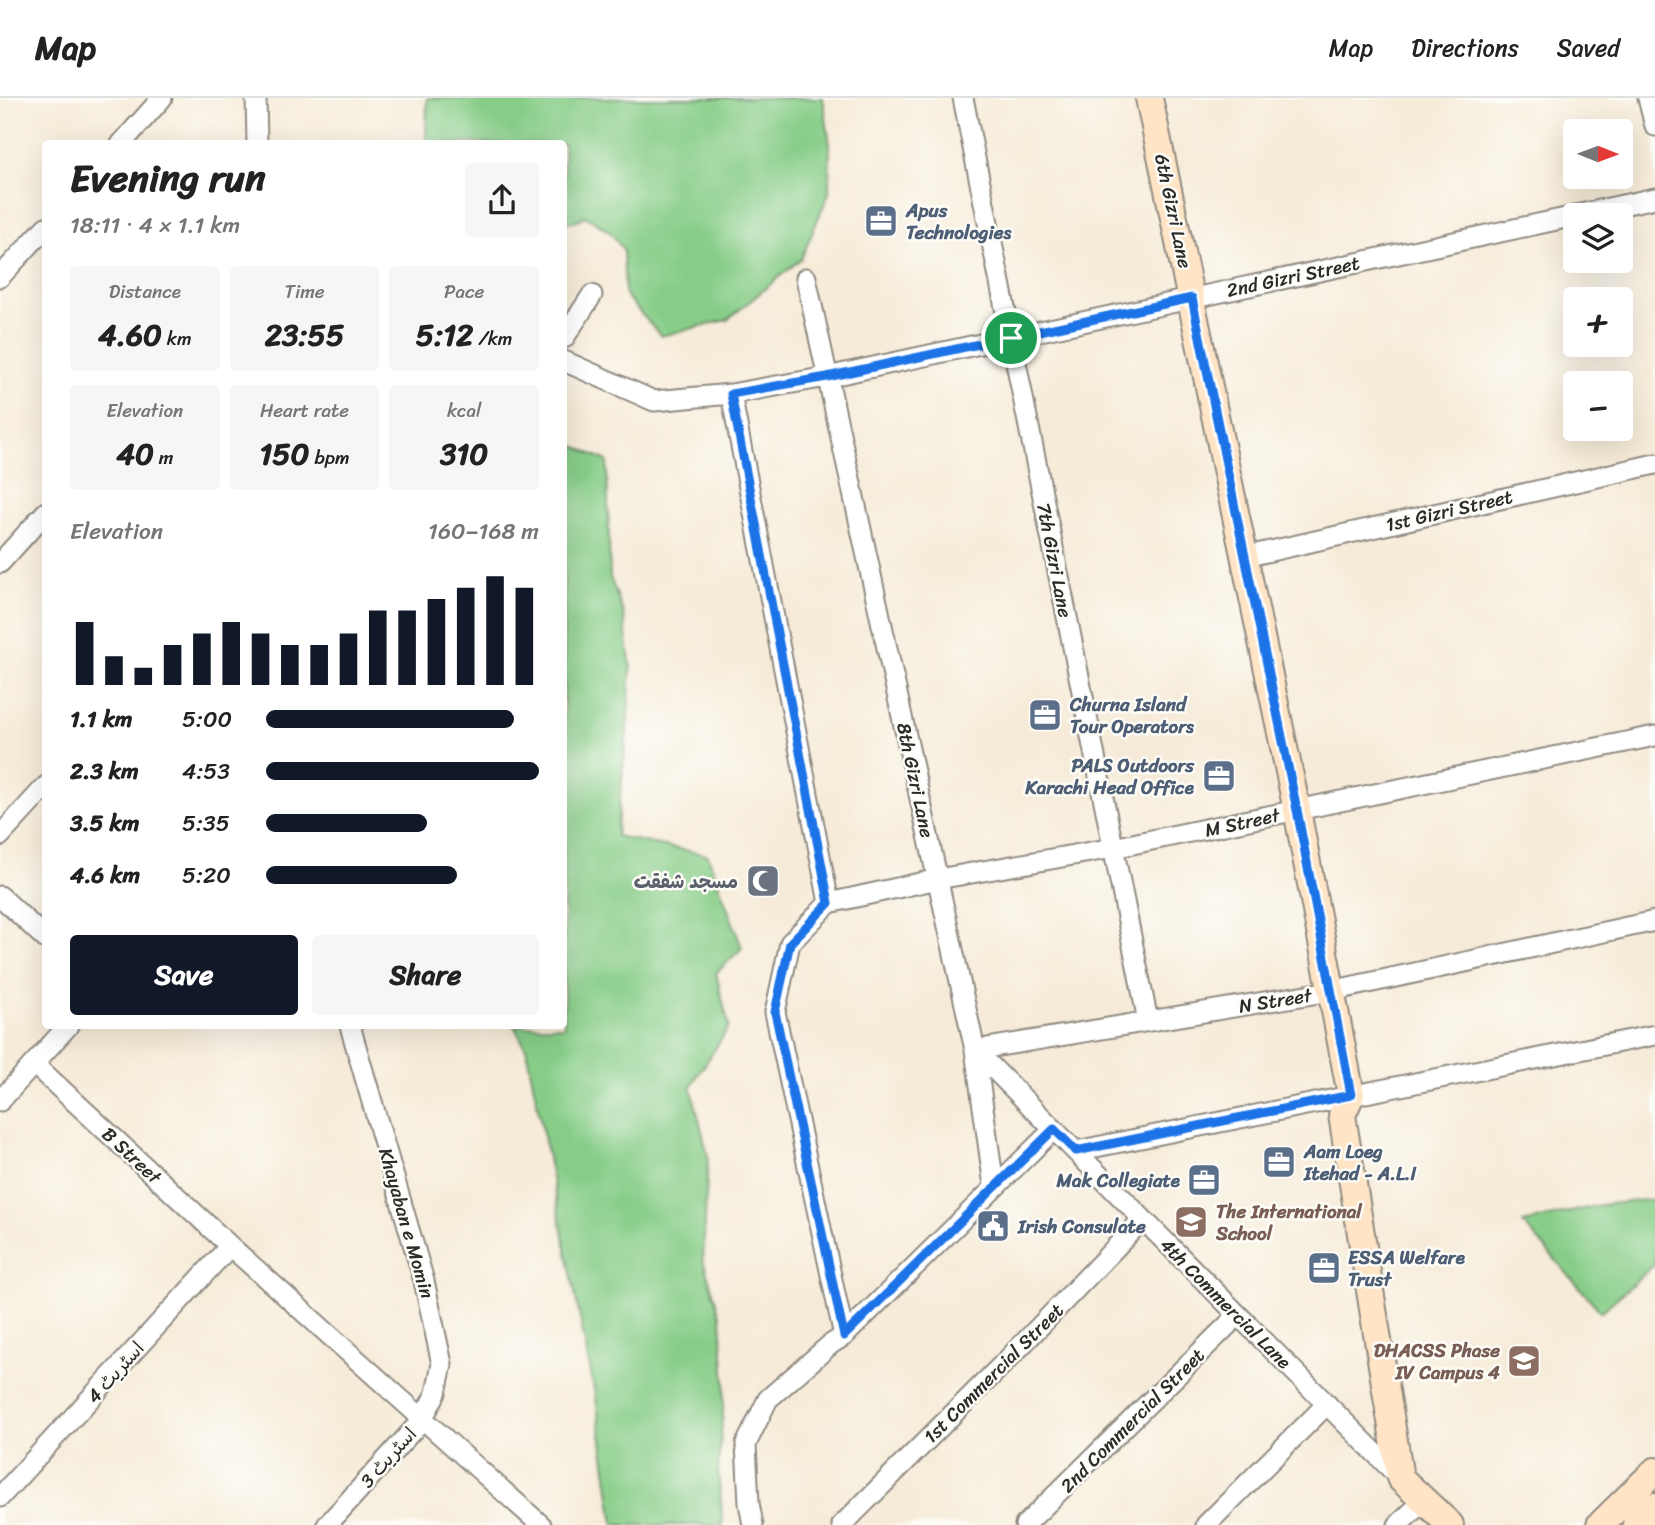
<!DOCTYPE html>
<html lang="en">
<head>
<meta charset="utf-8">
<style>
	:root { --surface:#fff; --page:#f6f6f6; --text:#222; --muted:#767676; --line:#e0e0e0; --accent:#111827 }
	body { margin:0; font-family:Sriracha,"Playpen Sans Arabic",sans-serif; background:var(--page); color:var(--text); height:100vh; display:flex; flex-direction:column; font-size:26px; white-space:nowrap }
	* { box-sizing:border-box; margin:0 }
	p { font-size:23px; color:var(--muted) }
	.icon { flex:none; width:38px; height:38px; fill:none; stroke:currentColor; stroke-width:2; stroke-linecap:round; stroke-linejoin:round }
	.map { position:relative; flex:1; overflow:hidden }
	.panel { position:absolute; left:42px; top:42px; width:525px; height:889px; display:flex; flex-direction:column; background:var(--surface); border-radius:7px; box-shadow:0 7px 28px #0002 }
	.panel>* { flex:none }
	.needle { width:46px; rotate:91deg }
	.fabs { position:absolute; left:1563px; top:21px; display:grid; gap:14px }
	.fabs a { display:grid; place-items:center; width:70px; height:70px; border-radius:7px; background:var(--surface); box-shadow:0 7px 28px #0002; font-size:35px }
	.pin { position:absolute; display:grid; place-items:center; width:60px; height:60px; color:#fff; margin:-30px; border:4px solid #fff; border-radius:50%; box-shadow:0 2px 7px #0007 }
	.round { display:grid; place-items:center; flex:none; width:74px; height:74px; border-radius:7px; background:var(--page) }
	.headline { display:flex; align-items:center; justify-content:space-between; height:119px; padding:0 28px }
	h1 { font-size:38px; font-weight:700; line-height:52px }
	.figures { display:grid; grid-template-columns:repeat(3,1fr); gap:10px; height:119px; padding:7px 28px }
	.figures div { display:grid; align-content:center; border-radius:7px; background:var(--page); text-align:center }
	.figures b { font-size:30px; font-weight:700 }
	.figures small { font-size:19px; font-weight:400 }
	.figures p { font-size:19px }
	.chart { height:196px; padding:14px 28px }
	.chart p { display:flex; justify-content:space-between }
	.chart svg { width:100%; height:126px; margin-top:7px; stroke:var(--accent); stroke-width:6 }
	.primary-button { display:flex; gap:14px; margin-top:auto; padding:14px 28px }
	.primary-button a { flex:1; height:80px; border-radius:7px; background:var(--accent); color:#fff; font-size:28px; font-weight:700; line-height:80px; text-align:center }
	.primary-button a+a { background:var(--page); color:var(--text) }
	ul { padding:0 28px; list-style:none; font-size:23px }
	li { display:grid; grid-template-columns:112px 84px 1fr; align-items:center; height:52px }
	li i { height:18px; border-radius:9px; background:var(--accent) }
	header { display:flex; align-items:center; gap:42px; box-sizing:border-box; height:98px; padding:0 35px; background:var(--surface); border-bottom:2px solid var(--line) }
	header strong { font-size:33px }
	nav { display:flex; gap:38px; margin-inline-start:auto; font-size:24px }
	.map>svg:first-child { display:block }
	.green { fill:#87cd88; stroke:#597c5a; stroke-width:2 }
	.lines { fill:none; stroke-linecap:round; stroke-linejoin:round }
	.street-casing { stroke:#908b82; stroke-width:23 }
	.secondary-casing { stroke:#908b82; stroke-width:30 }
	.street { stroke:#fff; stroke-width:19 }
	.secondary { stroke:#ffe4c6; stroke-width:26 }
	.route-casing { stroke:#fff; stroke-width:14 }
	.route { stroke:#1a73e8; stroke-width:9 }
	.labels { text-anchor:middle; stroke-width:5; stroke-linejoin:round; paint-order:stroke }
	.service-label { font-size:19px; font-weight:bold; fill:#4e5e75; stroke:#fdfcf7; text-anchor:start }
	.street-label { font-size:19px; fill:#2b2b2b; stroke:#fdfcf7 }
	.worship-label { font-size:19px; font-weight:bold; fill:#5b616d; stroke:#fdfcf7; text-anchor:end }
	.education-label { font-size:19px; font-weight:bold; fill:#785e54; stroke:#fdfcf7; text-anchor:start }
</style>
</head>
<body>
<header>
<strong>Map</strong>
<nav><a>Map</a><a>Directions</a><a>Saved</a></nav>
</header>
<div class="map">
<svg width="1655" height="1427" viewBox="0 0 1655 1427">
	<rect width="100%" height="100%" fill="#fdfcf7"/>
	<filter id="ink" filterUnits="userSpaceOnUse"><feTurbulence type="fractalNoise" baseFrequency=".0143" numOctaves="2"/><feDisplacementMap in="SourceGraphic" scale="14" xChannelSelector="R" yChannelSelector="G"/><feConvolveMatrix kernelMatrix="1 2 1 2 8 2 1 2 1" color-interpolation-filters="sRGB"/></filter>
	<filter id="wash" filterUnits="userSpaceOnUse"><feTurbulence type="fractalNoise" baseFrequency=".00686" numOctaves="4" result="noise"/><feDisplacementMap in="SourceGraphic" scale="28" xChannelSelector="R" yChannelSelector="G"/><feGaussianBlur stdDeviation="1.57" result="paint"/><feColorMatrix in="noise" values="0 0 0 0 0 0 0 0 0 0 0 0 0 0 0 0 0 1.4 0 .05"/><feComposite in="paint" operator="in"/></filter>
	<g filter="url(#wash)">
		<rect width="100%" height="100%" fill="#f6ebd8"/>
		<path class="green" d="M427 0H823L830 47 829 95 801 161 727 222 661 238 625 197 623 151 610 134 585 118 573 124 564 125V46L426 45Z
			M564 343 607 363 610 479 623 514 631 571 627 633 616 738 708 757 742 850 716 875 729 929 691 988 708 1058 703 1162 721 1220 725 1289 718 1371 723 1427H614L596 1301 526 950 514 928H564Z
			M1655 1101V1166L1601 1214 1523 1125 1600 1107Z"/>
	</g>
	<g filter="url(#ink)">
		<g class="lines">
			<defs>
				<path id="street" d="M256 0 257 46
					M963 0 1148 923
					M1648 0 1655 28
					M121 46 162 0
					M1576 117 1655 100
					M0 179 46 129
					M806 180 975 952 994 1088
					M564 240 592 197
					M564 263 654 303 731 296 827 279 1575 118
					M731 296 829 805
					M1244 459 1655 366
					M0 465 46 414
					M0 738 46 688
					M0 798 46 841
					M829 805 938 781 1113 750 1655 638
					M829 805 790 845 775 914 844 1238
					M975 952 1331 893 1655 823
					M975 952 1400 1380
					M34 966 230 1148 541 1427
					M0 1003 68 928
					M1076 1053 1655 937
					M0 1399 230 1148
					M327 1427 422 1322 436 1295 442 1266 424 1183 350 928
					M753 1427 749 1405 746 1346 768 1301 831 1246 844 1238 1054 1031
					M842 1427 1015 1254 1143 1121
					M1025 1427 1238 1217
					M1206 1427 1327 1306
					M1398 1427 1423 1403"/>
				<path id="secondary" d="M1149 0 1297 712 1351 997 1342 1017 1400 1380 1450 1427
					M1600 1427 1655 1373
					M1636 1427 1655 1408"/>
			</defs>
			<use href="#street" class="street-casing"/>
			<use href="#secondary" class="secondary-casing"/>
			<use href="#street" class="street"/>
			<use href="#secondary" class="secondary"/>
		</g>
	</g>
	<g class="lines" filter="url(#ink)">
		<defs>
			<path id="route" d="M1192 200 1297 712 1351 997 1076 1053 1054 1031 844 1238 775 914 790 845 829 805 731 296 827 279Z"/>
		</defs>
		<use href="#route" class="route-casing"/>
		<use href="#route" class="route"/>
	</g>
	<defs>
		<symbol id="office-square" viewBox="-11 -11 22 22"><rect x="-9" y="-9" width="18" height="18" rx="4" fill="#5c6f8a" stroke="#fdfcf7"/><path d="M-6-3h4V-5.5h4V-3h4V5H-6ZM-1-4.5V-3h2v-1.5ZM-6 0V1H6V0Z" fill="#fff"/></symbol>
		<symbol id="mosque-square" viewBox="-11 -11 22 22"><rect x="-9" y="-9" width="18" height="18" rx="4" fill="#6b7280" stroke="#fdfcf7"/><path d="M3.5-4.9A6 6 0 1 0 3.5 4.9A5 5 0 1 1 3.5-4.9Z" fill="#fff"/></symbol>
		<symbol id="school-square" viewBox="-11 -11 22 22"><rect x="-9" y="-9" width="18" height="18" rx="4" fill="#8d6e63" stroke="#fdfcf7"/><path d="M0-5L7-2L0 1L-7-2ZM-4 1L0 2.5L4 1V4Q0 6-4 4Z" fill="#fff"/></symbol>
		<symbol id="civic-square" viewBox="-11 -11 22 22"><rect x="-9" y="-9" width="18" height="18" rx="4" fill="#5c6f8a" stroke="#fdfcf7"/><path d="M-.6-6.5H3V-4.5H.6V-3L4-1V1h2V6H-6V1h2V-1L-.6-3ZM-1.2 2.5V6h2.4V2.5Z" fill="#fff"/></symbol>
	</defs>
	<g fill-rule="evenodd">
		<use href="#office-square" x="862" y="104" width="38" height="38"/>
		<use href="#office-square" x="1026" y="598" width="38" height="38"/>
		<use href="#office-square" x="1200" y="659" width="38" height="38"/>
		<use href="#mosque-square" x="744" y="764" width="38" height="38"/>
		<use href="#office-square" x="1260" y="1045" width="38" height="38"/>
		<use href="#office-square" x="1185" y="1063" width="38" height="38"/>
		<use href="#school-square" x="1172" y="1105" width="38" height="38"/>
		<use href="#civic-square" x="974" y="1109" width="38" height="38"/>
		<use href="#office-square" x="1305" y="1151" width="38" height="38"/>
		<use href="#school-square" x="1505" y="1244" width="38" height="38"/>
	</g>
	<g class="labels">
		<g class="service-label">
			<text x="906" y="119">Apus<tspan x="906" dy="22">Technologies</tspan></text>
			<text x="1070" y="613">Churna Island<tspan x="1070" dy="22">Tour Operators</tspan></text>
			<text x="1194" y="674" text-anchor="end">PALS Outdoors<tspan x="1194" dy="22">Karachi Head Office</tspan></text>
			<text x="1304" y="1060">Aam Loeg<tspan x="1304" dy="22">Itehad - A.L.I</tspan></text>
			<text x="1180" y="1089" text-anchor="end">Mak Collegiate</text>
			<text x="1018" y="1135">Irish Consulate</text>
			<text x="1348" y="1166">ESSA Welfare<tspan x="1348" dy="22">Trust</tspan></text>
		</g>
		<g class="street-label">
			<text transform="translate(1174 113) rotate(78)" y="7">6th Gizri Lane</text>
			<text transform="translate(1293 178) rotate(-12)" y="7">2nd Gizri Street</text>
			<text transform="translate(1449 412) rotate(-13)" y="7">1st Gizri Street</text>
			<text transform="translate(1055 462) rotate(79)" y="7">7th Gizri Lane</text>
			<text transform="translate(916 682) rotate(78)" y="7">8th Gizri Lane</text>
			<text transform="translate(1242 724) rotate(-12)" y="7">M Street</text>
			<text transform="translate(1275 902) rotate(-9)" y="7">N Street</text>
			<text transform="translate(132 1057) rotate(43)" y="7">B Street</text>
			<text transform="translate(407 1125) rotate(74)" y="7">Khayaban e Momin</text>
			<text transform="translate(1226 1205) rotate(45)" y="7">4th Commercial Lane</text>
			<text transform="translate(115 1274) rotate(-48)" y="7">اسٹریٹ 4</text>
			<text transform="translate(993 1275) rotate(-45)" y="7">1st Commercial Street</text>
			<text transform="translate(1132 1322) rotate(-45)" y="7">2nd Commercial Street</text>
			<text transform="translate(388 1359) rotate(-48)" y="7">اسٹریٹ 3</text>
		</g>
		<g class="worship-label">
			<text x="738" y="790">مسجد شفقت</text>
		</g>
		<g class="education-label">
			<text x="1216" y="1120">The International<tspan x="1216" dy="22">School</tspan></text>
			<text x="1500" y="1259" text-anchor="end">DHACSS Phase<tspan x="1500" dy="22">IV Campus 4</tspan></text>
		</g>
	</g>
</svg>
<div class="fabs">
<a><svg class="needle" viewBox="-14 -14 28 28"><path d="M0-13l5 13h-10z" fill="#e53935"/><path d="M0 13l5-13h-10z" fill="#767676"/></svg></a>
<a><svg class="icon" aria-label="layers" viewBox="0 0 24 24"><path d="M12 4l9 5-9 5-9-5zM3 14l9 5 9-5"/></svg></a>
<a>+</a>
<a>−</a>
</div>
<div class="pin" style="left:1011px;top:240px;background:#1e9e55"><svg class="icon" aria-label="arrive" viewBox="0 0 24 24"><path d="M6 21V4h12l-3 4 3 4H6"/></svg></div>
<section class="panel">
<div class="headline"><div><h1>Evening run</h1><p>18:11 · 4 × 1.1 km</p></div><a class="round"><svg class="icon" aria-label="share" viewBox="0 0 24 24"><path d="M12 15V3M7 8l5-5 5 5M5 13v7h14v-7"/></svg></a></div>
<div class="figures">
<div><p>Distance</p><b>4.60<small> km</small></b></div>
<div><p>Time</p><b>23:55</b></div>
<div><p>Pace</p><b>5:12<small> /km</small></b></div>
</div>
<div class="figures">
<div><p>Elevation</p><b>40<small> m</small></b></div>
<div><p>Heart rate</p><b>150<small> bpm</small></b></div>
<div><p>kcal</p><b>310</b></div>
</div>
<div class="chart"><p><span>Elevation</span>160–168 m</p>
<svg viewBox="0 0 160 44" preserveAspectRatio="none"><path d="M5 44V22M15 44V34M25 44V38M35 44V30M45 44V26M55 44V22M65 44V26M75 44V30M85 44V30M95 44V26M105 44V18M115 44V18M125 44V14M135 44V10M145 44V6M155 44V10"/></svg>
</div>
<ul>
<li><b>1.1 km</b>5:00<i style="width:91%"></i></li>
<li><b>2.3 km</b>4:53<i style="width:100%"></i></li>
<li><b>3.5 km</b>5:35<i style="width:59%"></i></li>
<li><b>4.6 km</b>5:20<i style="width:70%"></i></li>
</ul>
<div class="primary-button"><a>Save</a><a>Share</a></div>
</section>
</div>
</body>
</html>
